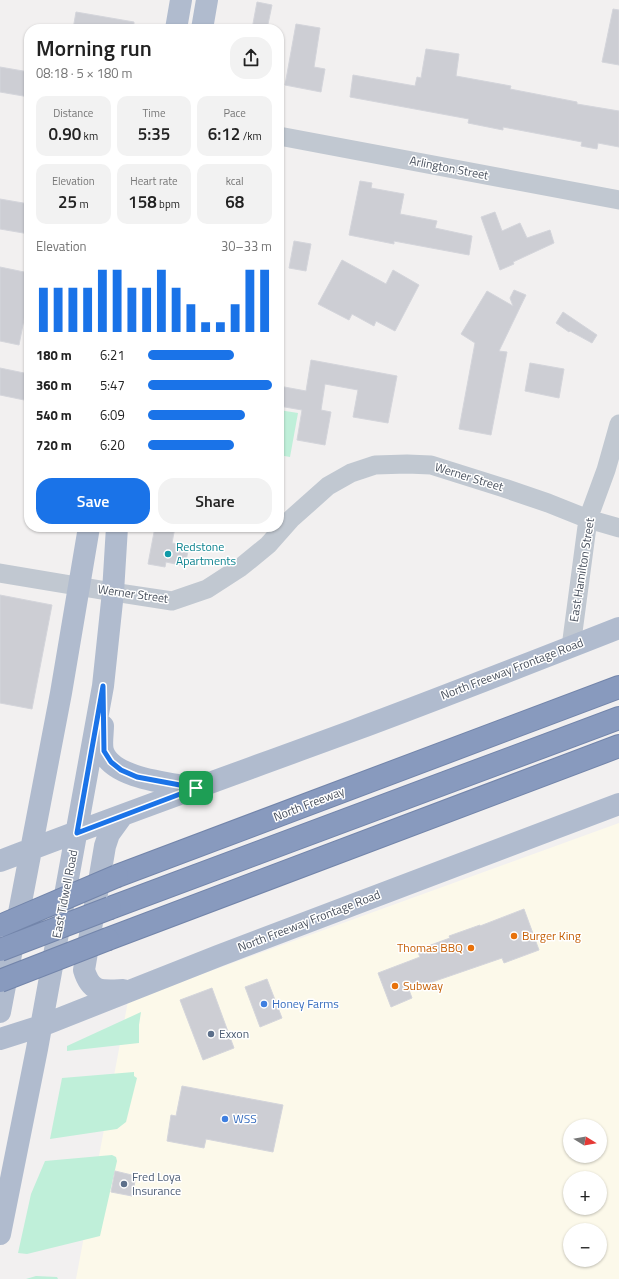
<!DOCTYPE html>
<html lang="en">
<head>
<meta charset="utf-8">
<style>
	:root { --surface:#fff; --page:#f2f2f2; --text:#222; --muted:#767676; --accent:#1a73e8 }
	body { margin:0; font-family:"Titillium Web",sans-serif; background:var(--page); color:var(--text); height:100vh; display:flex; flex-direction:column; font-size:15px; white-space:nowrap }
	* { box-sizing:border-box; margin:0 }
	p { font-size:13px; color:var(--muted) }
	.icon { flex:none; width:22px; height:22px; fill:none; stroke:currentColor; stroke-width:2; stroke-linecap:round; stroke-linejoin:round }
	.map { position:relative; flex:1; overflow:hidden }
	.panel { position:absolute; left:24px; top:24px; width:260px; height:508px; display:flex; flex-direction:column; background:var(--surface); border-radius:16px; box-shadow:0 1px 3px #0004 }
	.panel>* { flex:none }
	.needle { width:26px; rotate:101deg }
	.fabs { position:absolute; left:563px; top:1119px; display:grid; gap:8px }
	.fabs a { display:grid; place-items:center; width:44px; height:44px; border-radius:50%; background:var(--surface); box-shadow:0 1px 3px #0004; font-size:20px }
	.pin { position:absolute; display:grid; place-items:center; width:34px; height:34px; color:#fff; margin:-17px; border-radius:8px; box-shadow:0 2px 6px #0006 }
	.round { display:grid; place-items:center; flex:none; width:42px; height:42px; border-radius:16px; background:var(--page) }
	.headline { display:flex; align-items:center; justify-content:space-between; height:68px; padding:0 12px }
	h1 { font-size:22px; font-weight:600; line-height:30px }
	.figures { display:grid; grid-template-columns:repeat(3,1fr); gap:6px; height:68px; padding:4px 12px }
	.figures div { display:grid; align-content:center; border-radius:10px; background:var(--page); text-align:center }
	.figures b { font-size:17px; font-weight:600 }
	.figures small { font-size:11px; font-weight:400 }
	.figures p { font-size:11px }
	.chart { height:112px; padding:8px 12px }
	.chart p { display:flex; justify-content:space-between }
	.chart svg { width:100%; height:72px; margin-top:4px; stroke:var(--accent); stroke-width:6 }
	.cta { display:flex; gap:8px; margin-top:auto; padding:8px 12px }
	.cta a { flex:1; height:46px; border-radius:16px; background:var(--accent); color:#fff; font-size:16px; font-weight:600; line-height:46px; text-align:center }
	.cta a+a { background:var(--page); color:var(--text) }
	ul { padding:0 12px; list-style:none; font-size:13px }
	li { display:grid; grid-template-columns:64px 48px 1fr; align-items:center; height:30px }
	li i { height:10px; border-radius:5px; background:var(--accent) }
	.map>svg:first-child { display:block }
	.commercial { fill:#fcf9ea; fill-rule:evenodd }
	.green { fill:#bfefd9 }
	.building { fill:#cdced4; stroke:#d4d5db }
	.lines { fill:none; stroke-linecap:round; stroke-linejoin:round }
	.highway-casing { stroke:#7385aa; stroke-width:24 }
	.minor { stroke:#c1c8d1; stroke-width:19 }
	.major { stroke:#b0bbce; stroke-width:22 }
	.highway { stroke:#889abe; stroke-width:22 }
	.highway-bridge-casing { stroke:#7385aa; stroke-width:24; stroke-linecap:butt }
	.highway-bridge { stroke:#889abe; stroke-width:22 }
	.route-casing { stroke:#fff; stroke-width:8 }
	.route { stroke:#1a73e8; stroke-width:5 }
	.culture-dot { fill:#0f9aa8; stroke:#fff; stroke-width:1.5 }
	.food-dot { fill:#e8710a; stroke:#fff; stroke-width:1.5 }
	.shop-dot { fill:#3f7fe0; stroke:#fff; stroke-width:1.5 }
	.service-dot { fill:#5c6f8a; stroke:#fff; stroke-width:1.5 }
	.labels { text-anchor:middle; stroke-width:3; stroke-linejoin:round; paint-order:stroke }
	.street-label { font-size:12px; fill:#48505d; stroke:#fff }
	.culture-label { font-size:12px; fill:#0d838f; stroke:#fff; text-anchor:start }
	.food-label { font-size:12px; fill:#c56008; stroke:#fff; text-anchor:start }
	.shop-label { font-size:12px; fill:#366cbe; stroke:#fff; text-anchor:start }
	.service-label { font-size:12px; fill:#4e5e75; stroke:#fff; text-anchor:start }
</style>
</head>
<body>
<div class="map">
<svg width="619" height="1279" viewBox="0 0 619 1279">
	<rect width="100%" height="100%" fill="#f2f0f0"/>
	<path class="commercial" d="M619 823V1279H76L128 1001ZM570 1126H600V1156H570ZM570 1178H600V1208H570ZM570 1230H600V1260H570Z"/>
	<path class="green" d="M279 410 298 413 290 457 279 455Z
		M141 1012 139 1025V1043L67 1051V1046Z
		M134 1072V1076L137 1078 126 1122 117 1129 50 1139 62 1078Z
		M112 1155 116 1157 117 1161 100 1236 27 1254 18 1253 31 1194 45 1161Z
		M36 1276 57 1277 58 1279H26Z"/>
	<path class="building" d="M257 2 272 5 267 29H252Z
		M613 9 619 10V65L602 62Z
		M76 12 134 22V29H73Z
		M296 24 320 28 314 67 325 69 321 92 285 85Z
		M426 49 459 54 456 76 511 86 510 89 577 102V104L619 111V147L598 143 597 149 581 146 582 142 503 127V130L468 123 469 119 350 97 353 75 415 86 417 77 421 78Z
		M0 67 29 72V97L0 92Z
		M360 181 372 183 371 188 404 194 400 214 437 221 435 228 472 236 469 255 394 241V244L349 235Z
		M0 199 29 204V234L0 229Z
		M495 212 502 231 520 223 527 238 550 230 554 243 513 262 514 264 500 270 481 217Z
		M294 241 311 244 306 271 289 268Z
		M342 260 386 284 393 270 419 285 395 331 376 321 374 326 352 314 349 320 318 304Z
		M0 267 29 273V294L19 345 0 341Z
		M514 290 526 295 499 351 507 352 491 435 459 429 475 343 461 334 487 291 513 306 510 298Z
		M563 312 597 335 592 343 570 331 569 332 556 323Z
		M311 360 397 376 388 423 353 417 358 390 325 384 321 410 331 412 325 445 297 440 302 410 279 406V386L306 391Z
		M530 363 564 369 559 398 525 391Z
		M0 368 29 374V401L0 395Z
		M155 527H175L172 543 189 546 185 566 166 562 165 567 148 564Z
		M0 595 52 605 32 709 0 703Z
		M524 909 539 950 504 963 502 958 409 990 412 998 391 1007 378 973 420 957 417 950 450 938 449 936 480 925V926Z
		M267 979 282 1018 260 1027 245 987Z
		M212 988 234 1048 203 1060 180 1000Z
		M182 1086 283 1105 273 1152 206 1139 204 1148 167 1141 171 1115 176 1116Z
		M115 1171 136 1176 132 1196 111 1192Z"/>
	<g class="lines">
		<defs>
			<path id="highway" d="M117 876 619 687
				M110 908 619 718
				M108 939 619 746"/>
		</defs>
		<use href="#highway" class="highway-casing"/>
		<path class="minor" d="M279 136 619 200
			M0 573 113 592 172 601 207 589 241 567 268 545 291 519 328 486 351 473 375 465 407 464 431 465 504 488 548 503 588 519 619 528
			M571 647 588 519 606 470 619 424"/>
		<path class="major" d="M176 29 181 0
			M202 29 207 0
			M103 726C103 733 101 744 103 751 112 779 171 783 196 788
			M122 816 109 834 105 846 84 970C91 993 101 991 123 990
			M0 861C117 816 235 774 352 731 441 698 530 663 619 628
			M0 1012 61 693 89 527
			M0 1039 41 1026 218 956 619 804
			M0 1234 37 1049 103 686 113 592 117 527"/>
		<use href="#highway" class="highway"/>
		<defs>
			<path id="highway-bridge" d="M0 926 117 876
				M0 950 110 908
				M0 981 108 939"/>
		</defs>
		<use href="#highway-bridge" class="highway-bridge-casing"/>
		<use href="#highway-bridge" class="highway-bridge"/>
	</g>
	<g class="lines">
		<defs>
			<path id="route" d="M103 686 104 751 111 762 121 770 137 777 196 788 77 833Z"/>
		</defs>
		<use href="#route" class="route-casing"/>
		<use href="#route" class="route"/>
	</g>
	<circle class="culture-dot" cx="168" cy="554" r="4"/>
	<g class="food-dot">
		<circle cx="514" cy="936" r="4"/>
		<circle cx="471" cy="948" r="4"/>
		<circle cx="395" cy="986" r="4"/>
	</g>
	<g class="shop-dot">
		<circle cx="264" cy="1004" r="4"/>
		<circle cx="225" cy="1119" r="4"/>
	</g>
	<g class="service-dot">
		<circle cx="211" cy="1034" r="4"/>
		<circle cx="124" cy="1184" r="4"/>
	</g>
	<g class="labels">
		<g class="street-label">
			<text transform="translate(449 168) rotate(11)" y="4">Arlington Street</text>
			<text transform="translate(469 477) rotate(17)" y="4">Werner Street</text>
			<text transform="translate(582 570) rotate(-81)" y="4">East Hamilton Street</text>
			<text transform="translate(133 594) rotate(8)" y="4">Werner Street</text>
			<text transform="translate(512 669) rotate(-21)" y="4">North Freeway Frontage Road</text>
			<text transform="translate(309 804) rotate(-21)" y="4">North Freeway</text>
			<text transform="translate(65 894) rotate(-79)" y="4">East Tidwell Road</text>
			<text transform="translate(309 921) rotate(-21)" y="4">North Freeway Frontage Road</text>
		</g>
		<g class="culture-label">
			<text x="176" y="551">Redstone<tspan x="176" dy="14">Apartments</tspan></text>
		</g>
		<g class="food-label">
			<text x="522" y="940">Burger King</text>
			<text x="463" y="952" text-anchor="end">Thomas BBQ</text>
			<text x="403" y="990">Subway</text>
		</g>
		<g class="shop-label">
			<text x="272" y="1008">Honey Farms</text>
			<text x="233" y="1123">WSS</text>
		</g>
		<g class="service-label">
			<text x="219" y="1038">Exxon</text>
			<text x="132" y="1181">Fred Loya<tspan x="132" dy="14">Insurance</tspan></text>
		</g>
	</g>
</svg>
<div class="fabs">
<a><svg class="needle" viewBox="-14 -14 28 28"><path d="M0-13l5 13h-10z" fill="#e53935"/><path d="M0 13l5-13h-10z" fill="#767676"/></svg></a>
<a>+</a>
<a>−</a>
</div>
<div class="pin" style="left:196px;top:788px;background:#1e9e55"><svg class="icon" aria-label="arrive" viewBox="0 0 24 24"><path d="M6 21V4h12l-3 4 3 4H6"/></svg></div>
<section class="panel">
<div class="headline"><div><h1>Morning run</h1><p>08:18 · 5 × 180 m</p></div><a class="round"><svg class="icon" aria-label="share" viewBox="0 0 24 24"><path d="M12 15V3M7 8l5-5 5 5M5 13v7h14v-7"/></svg></a></div>
<div class="figures">
<div><p>Distance</p><b>0.90<small> km</small></b></div>
<div><p>Time</p><b>5:35</b></div>
<div><p>Pace</p><b>6:12<small> /km</small></b></div>
</div>
<div class="figures">
<div><p>Elevation</p><b>25<small> m</small></b></div>
<div><p>Heart rate</p><b>158<small> bpm</small></b></div>
<div><p>kcal</p><b>68</b></div>
</div>
<div class="chart"><p><span>Elevation</span>30–33 m</p>
<svg viewBox="0 0 160 44" preserveAspectRatio="none"><path d="M5 44V17M15 44V17M25 44V17M35 44V17M45 44V6M55 44V6M65 44V17M75 44V17M85 44V6M95 44V17M105 44V27M115 44V38M125 44V38M135 44V27M145 44V6M155 44V6"/></svg>
</div>
<ul>
<li><b>180 m</b>6:21<i style="width:69%"></i></li>
<li><b>360 m</b>5:47<i style="width:100%"></i></li>
<li><b>540 m</b>6:09<i style="width:78%"></i></li>
<li><b>720 m</b>6:20<i style="width:69%"></i></li>
</ul>
<div class="cta"><a>Save</a><a>Share</a></div>
</section>
</div>
</body>
</html>
